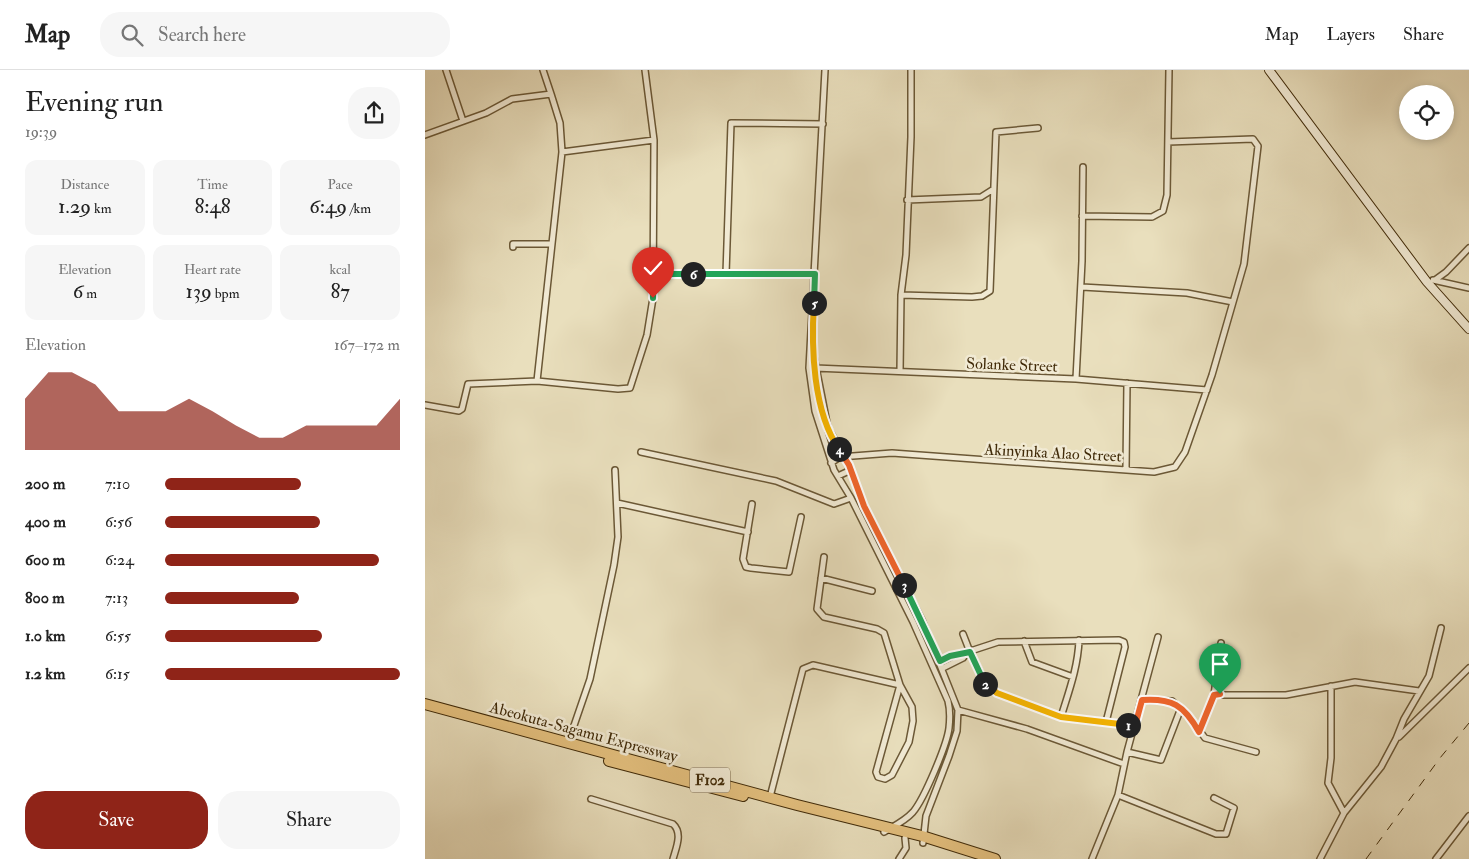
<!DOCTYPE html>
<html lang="en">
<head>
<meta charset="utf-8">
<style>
	:root { --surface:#fff; --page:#f6f6f6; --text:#222; --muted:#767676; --line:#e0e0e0; --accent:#8f2418 }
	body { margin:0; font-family:"IM FELL Double Pica",serif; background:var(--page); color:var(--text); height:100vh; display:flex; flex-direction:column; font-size:19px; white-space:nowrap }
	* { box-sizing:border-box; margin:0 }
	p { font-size:16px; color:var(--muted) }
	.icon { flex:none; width:28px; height:28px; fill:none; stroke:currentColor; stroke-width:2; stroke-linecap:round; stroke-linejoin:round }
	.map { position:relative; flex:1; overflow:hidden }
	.details { display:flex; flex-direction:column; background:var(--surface); width:425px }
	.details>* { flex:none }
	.buttons { position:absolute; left:974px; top:15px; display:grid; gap:10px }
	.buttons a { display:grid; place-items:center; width:55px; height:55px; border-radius:50%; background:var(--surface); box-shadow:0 2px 8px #0003; font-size:25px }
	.pin { position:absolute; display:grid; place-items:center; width:42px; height:42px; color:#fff; margin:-51px -21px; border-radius:50% 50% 50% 0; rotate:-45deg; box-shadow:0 0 5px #0007 }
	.pin .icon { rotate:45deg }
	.km { position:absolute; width:25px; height:25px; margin:-12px; border-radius:50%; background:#222; color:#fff; font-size:14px; line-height:25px; text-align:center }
	.round { display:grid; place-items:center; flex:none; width:52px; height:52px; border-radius:20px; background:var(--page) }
	.head { display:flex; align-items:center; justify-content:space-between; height:85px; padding:0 25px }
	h1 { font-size:28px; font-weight:600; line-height:38px }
	.figures { display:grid; grid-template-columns:repeat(3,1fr); gap:8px; height:85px; padding:5px 25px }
	.figures div { display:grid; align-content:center; border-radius:12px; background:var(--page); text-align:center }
	.figures b { font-size:21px; font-weight:600 }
	.figures small { font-size:14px; font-weight:400 }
	.figures p { font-size:14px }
	.chart { height:140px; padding:10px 25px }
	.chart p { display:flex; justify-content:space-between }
	.chart svg { width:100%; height:90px; margin-top:5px; fill:var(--accent); opacity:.7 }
	.button { display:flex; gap:10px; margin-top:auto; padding:10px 25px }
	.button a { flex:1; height:58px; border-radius:20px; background:var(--accent); color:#fff; font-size:20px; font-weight:600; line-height:58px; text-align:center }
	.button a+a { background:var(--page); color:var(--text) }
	ul { padding:0 25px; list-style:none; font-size:16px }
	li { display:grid; grid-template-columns:80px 60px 1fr; align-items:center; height:38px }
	li i { height:12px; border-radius:6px; background:var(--accent) }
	header { display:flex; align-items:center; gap:30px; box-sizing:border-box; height:70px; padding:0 25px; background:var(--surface); border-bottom:1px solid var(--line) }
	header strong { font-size:24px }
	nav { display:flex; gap:28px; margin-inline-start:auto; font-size:18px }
	.search { width:350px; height:45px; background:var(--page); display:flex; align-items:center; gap:12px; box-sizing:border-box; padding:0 18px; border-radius:20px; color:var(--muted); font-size:19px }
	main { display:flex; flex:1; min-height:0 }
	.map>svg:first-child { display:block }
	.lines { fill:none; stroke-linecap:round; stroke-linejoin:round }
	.street-casing { stroke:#6b5836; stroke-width:8 }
	.secondary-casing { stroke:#412b09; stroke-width:10 }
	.highway-casing { stroke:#412b09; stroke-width:12 }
	.street { stroke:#f1ead4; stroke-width:5 }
	.secondary { stroke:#f1ead4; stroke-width:8 }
	.highway { stroke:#e4c07e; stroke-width:10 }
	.rail { stroke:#412b09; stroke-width:1; stroke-dasharray:9 9; stroke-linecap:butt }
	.split-1-casing { stroke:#fff; stroke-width:10 }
	.split-2-casing { stroke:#fff; stroke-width:10 }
	.split-3-casing { stroke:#fff; stroke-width:10 }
	.split-4-casing { stroke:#fff; stroke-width:10 }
	.split-5-casing { stroke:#fff; stroke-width:10 }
	.split-6-casing { stroke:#fff; stroke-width:10 }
	.split-7-casing { stroke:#fff; stroke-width:10 }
	.split-1 { stroke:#f0652b; stroke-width:6 }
	.split-2 { stroke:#f5b400; stroke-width:6 }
	.split-3 { stroke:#22a559; stroke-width:6 }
	.split-4 { stroke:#f0652b; stroke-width:6 }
	.split-5 { stroke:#f5b400; stroke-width:6 }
	.split-6 { stroke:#22a559; stroke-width:6 }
	.split-7 { stroke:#22a559; stroke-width:6 }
	.labels { text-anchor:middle; stroke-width:5; stroke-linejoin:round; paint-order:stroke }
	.shield { fill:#f1ead4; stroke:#766446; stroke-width:1 }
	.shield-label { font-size:15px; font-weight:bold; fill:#412b09 }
	.street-label { font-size:16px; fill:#412b09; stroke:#f1ead4 }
</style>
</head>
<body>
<header>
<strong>Map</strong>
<div class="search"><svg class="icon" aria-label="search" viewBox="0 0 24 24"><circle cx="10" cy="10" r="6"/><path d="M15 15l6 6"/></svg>Search here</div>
<nav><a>Map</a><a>Layers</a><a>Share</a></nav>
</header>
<main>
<section class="details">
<div class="head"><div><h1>Evening run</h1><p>19:39</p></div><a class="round"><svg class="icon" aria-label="share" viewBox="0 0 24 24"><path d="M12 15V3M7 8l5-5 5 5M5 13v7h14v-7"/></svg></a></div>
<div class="figures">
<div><p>Distance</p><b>1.29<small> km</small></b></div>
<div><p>Time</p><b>8:48</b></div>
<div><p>Pace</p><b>6:49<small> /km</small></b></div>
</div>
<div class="figures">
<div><p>Elevation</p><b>6<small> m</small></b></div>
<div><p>Heart rate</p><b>139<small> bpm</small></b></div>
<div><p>kcal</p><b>87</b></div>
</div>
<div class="chart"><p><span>Elevation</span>167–172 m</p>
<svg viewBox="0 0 160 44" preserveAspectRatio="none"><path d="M0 44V19L10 6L20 6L30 12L40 25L50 25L60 25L70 19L80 25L90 32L100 38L110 38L120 32L130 32L140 32L150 32L160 19V44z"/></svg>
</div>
<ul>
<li><b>200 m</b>7:10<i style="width:58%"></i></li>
<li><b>400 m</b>6:56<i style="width:66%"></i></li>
<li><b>600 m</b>6:24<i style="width:91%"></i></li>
<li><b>800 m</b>7:13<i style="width:57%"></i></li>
<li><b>1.0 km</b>6:55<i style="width:67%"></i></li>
<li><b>1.2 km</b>6:15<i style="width:100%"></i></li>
</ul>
<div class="button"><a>Save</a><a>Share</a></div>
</section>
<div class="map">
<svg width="1044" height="789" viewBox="0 0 1044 789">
	<rect width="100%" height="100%" fill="#e9dfbd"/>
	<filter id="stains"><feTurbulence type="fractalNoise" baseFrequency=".004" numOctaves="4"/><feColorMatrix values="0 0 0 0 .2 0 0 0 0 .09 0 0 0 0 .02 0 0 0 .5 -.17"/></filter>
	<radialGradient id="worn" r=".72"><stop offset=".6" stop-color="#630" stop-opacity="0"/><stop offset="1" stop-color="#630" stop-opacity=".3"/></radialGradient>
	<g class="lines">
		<defs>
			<path id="street" d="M21 0 38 51
				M118 0 126 24
				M220 0 229 70
				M400 0 384 298 390 341 409 400 426 428 488 552 523 631C525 639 525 649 524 658 522 675 499 729 488 742 480 751 469 756 459 762
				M0 65 61 43 87 29 126 24 135 53 137 82 112 311 43 314 37 339 34 341 0 335
				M482 130 556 127 567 120
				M657 146 727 147 738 141 742 125 744 0
				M88 177V174H127
				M228 204H390
				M301 204 306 53 398 54
				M1008 210 1044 218
				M1010 210 1021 202 1044 178
				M657 217 762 223 808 232
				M476 225 547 227 557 226 565 221 571 62 613 58
				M388 282 403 358 424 395 439 436 497 550 533 640 532 661 524 686 501 746 498 773
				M390 298 651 309 782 320
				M475 301 476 225 481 185 486 67V0
				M651 309 657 191 658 97
				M112 311 193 319 205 318 222 265 228 228 229 70 137 82
				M216 382 351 411 409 434 426 428
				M406 393 415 387 467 383 729 402 750 397 760 382 787 305 819 194 833 76 828 69 743 72
				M701 399 702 313
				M413 406 426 400
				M192 433 323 462
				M327 434 318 489 321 497 326 498 364 502 376 447
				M396 508 447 521
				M538 564 545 582 564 620 636 647 681 652
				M599 571 607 592 648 607
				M515 591 573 572 694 570 699 572 700 577 681 652 710 656
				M518 598 538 588 541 584
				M906 616V688L903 713 919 743
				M789 625H861L930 612 994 621
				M717 630 747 631 766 649 780 668 831 682
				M533 640 602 659 699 694
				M636 647C644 621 653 597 654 570
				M774 662 789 625 796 573
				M974 667 1044 598
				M143 673 165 609 189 495 193 467 190 400
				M702 682 736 690 756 638
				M693 725 791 764H801L809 738 789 728
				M345 727 378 599 388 595 475 615 487 637 488 651 484 672 467 705 460 709 453 707 451 702 475 615 459 563 452 559 399 547 392 539 399 487
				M166 729 248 754C258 763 251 778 248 789
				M474 789 481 778 480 768
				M667 789 693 725 702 682 733 567
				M895 789 919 743 956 697 971 669 979 649 1004 606 1016 558
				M1011 789 1044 746"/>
			<path id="secondary" d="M844 0 1002 212 1044 259"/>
			<path id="highway" d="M0 634 372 735 497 766 570 789
				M184 691 318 726"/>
		</defs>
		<use href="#street" class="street-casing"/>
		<use href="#secondary" class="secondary-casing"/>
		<use href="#highway" class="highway-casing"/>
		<use href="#street" class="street"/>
		<use href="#secondary" class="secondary"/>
		<use href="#highway" class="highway"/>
		<path class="rail" d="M941 789 1015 688 1044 653"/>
	</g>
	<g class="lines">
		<defs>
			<path id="split-1" d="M703 655 710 656 717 630C747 628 759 635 774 662L789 625 795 624"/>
			<path id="split-2" d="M560 614 572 623 636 647 703 655"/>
			<path id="split-3" d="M479 515 515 591 525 586 545 582 560 614"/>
			<path id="split-4" d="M414 379 424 395 439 436 479 515"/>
			<path id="split-5" d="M389 233C386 277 388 342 414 379"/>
			<path id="split-6" d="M268 204H390L389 233"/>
			<path id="split-7" d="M228 228V204H268"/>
		</defs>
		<use href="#split-1" class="split-1-casing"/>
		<use href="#split-2" class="split-2-casing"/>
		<use href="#split-3" class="split-3-casing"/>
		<use href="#split-4" class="split-4-casing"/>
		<use href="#split-5" class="split-5-casing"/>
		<use href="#split-6" class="split-6-casing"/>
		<use href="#split-7" class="split-7-casing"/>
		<use href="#split-1" class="split-1"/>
		<use href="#split-2" class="split-2"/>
		<use href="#split-3" class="split-3"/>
		<use href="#split-4" class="split-4"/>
		<use href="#split-5" class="split-5"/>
		<use href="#split-6" class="split-6"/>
		<use href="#split-7" class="split-7"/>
	</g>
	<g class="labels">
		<rect class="shield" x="265" y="697.5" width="40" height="25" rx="4"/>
		<g class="shield-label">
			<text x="285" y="715">F102</text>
		</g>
		<g class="street-label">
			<text transform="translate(587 294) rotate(2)" y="6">Solanke Street</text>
			<text transform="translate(628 382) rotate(3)" y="6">Akinyinka Alao Street</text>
			<text transform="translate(159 661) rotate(15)" y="6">Abeokuta-Sagamu Expressway</text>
		</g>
	</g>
	<rect width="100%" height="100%" filter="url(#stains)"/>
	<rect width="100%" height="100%" fill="url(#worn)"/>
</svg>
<div class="buttons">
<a><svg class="icon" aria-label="locate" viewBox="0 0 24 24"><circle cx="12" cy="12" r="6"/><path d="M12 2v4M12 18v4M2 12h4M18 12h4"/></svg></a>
</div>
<div class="pin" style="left:795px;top:624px;background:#1e9e55"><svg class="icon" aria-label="arrive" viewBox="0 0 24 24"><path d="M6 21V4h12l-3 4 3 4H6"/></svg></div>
<div class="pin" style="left:228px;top:228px;background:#d93025"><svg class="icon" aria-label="check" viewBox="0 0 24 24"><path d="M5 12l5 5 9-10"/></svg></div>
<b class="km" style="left:703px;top:655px">1</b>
<b class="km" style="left:560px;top:614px">2</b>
<b class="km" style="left:479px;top:515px">3</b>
<b class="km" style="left:414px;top:379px">4</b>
<b class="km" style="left:389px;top:233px">5</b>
<b class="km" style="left:268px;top:204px">6</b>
</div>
</main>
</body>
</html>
